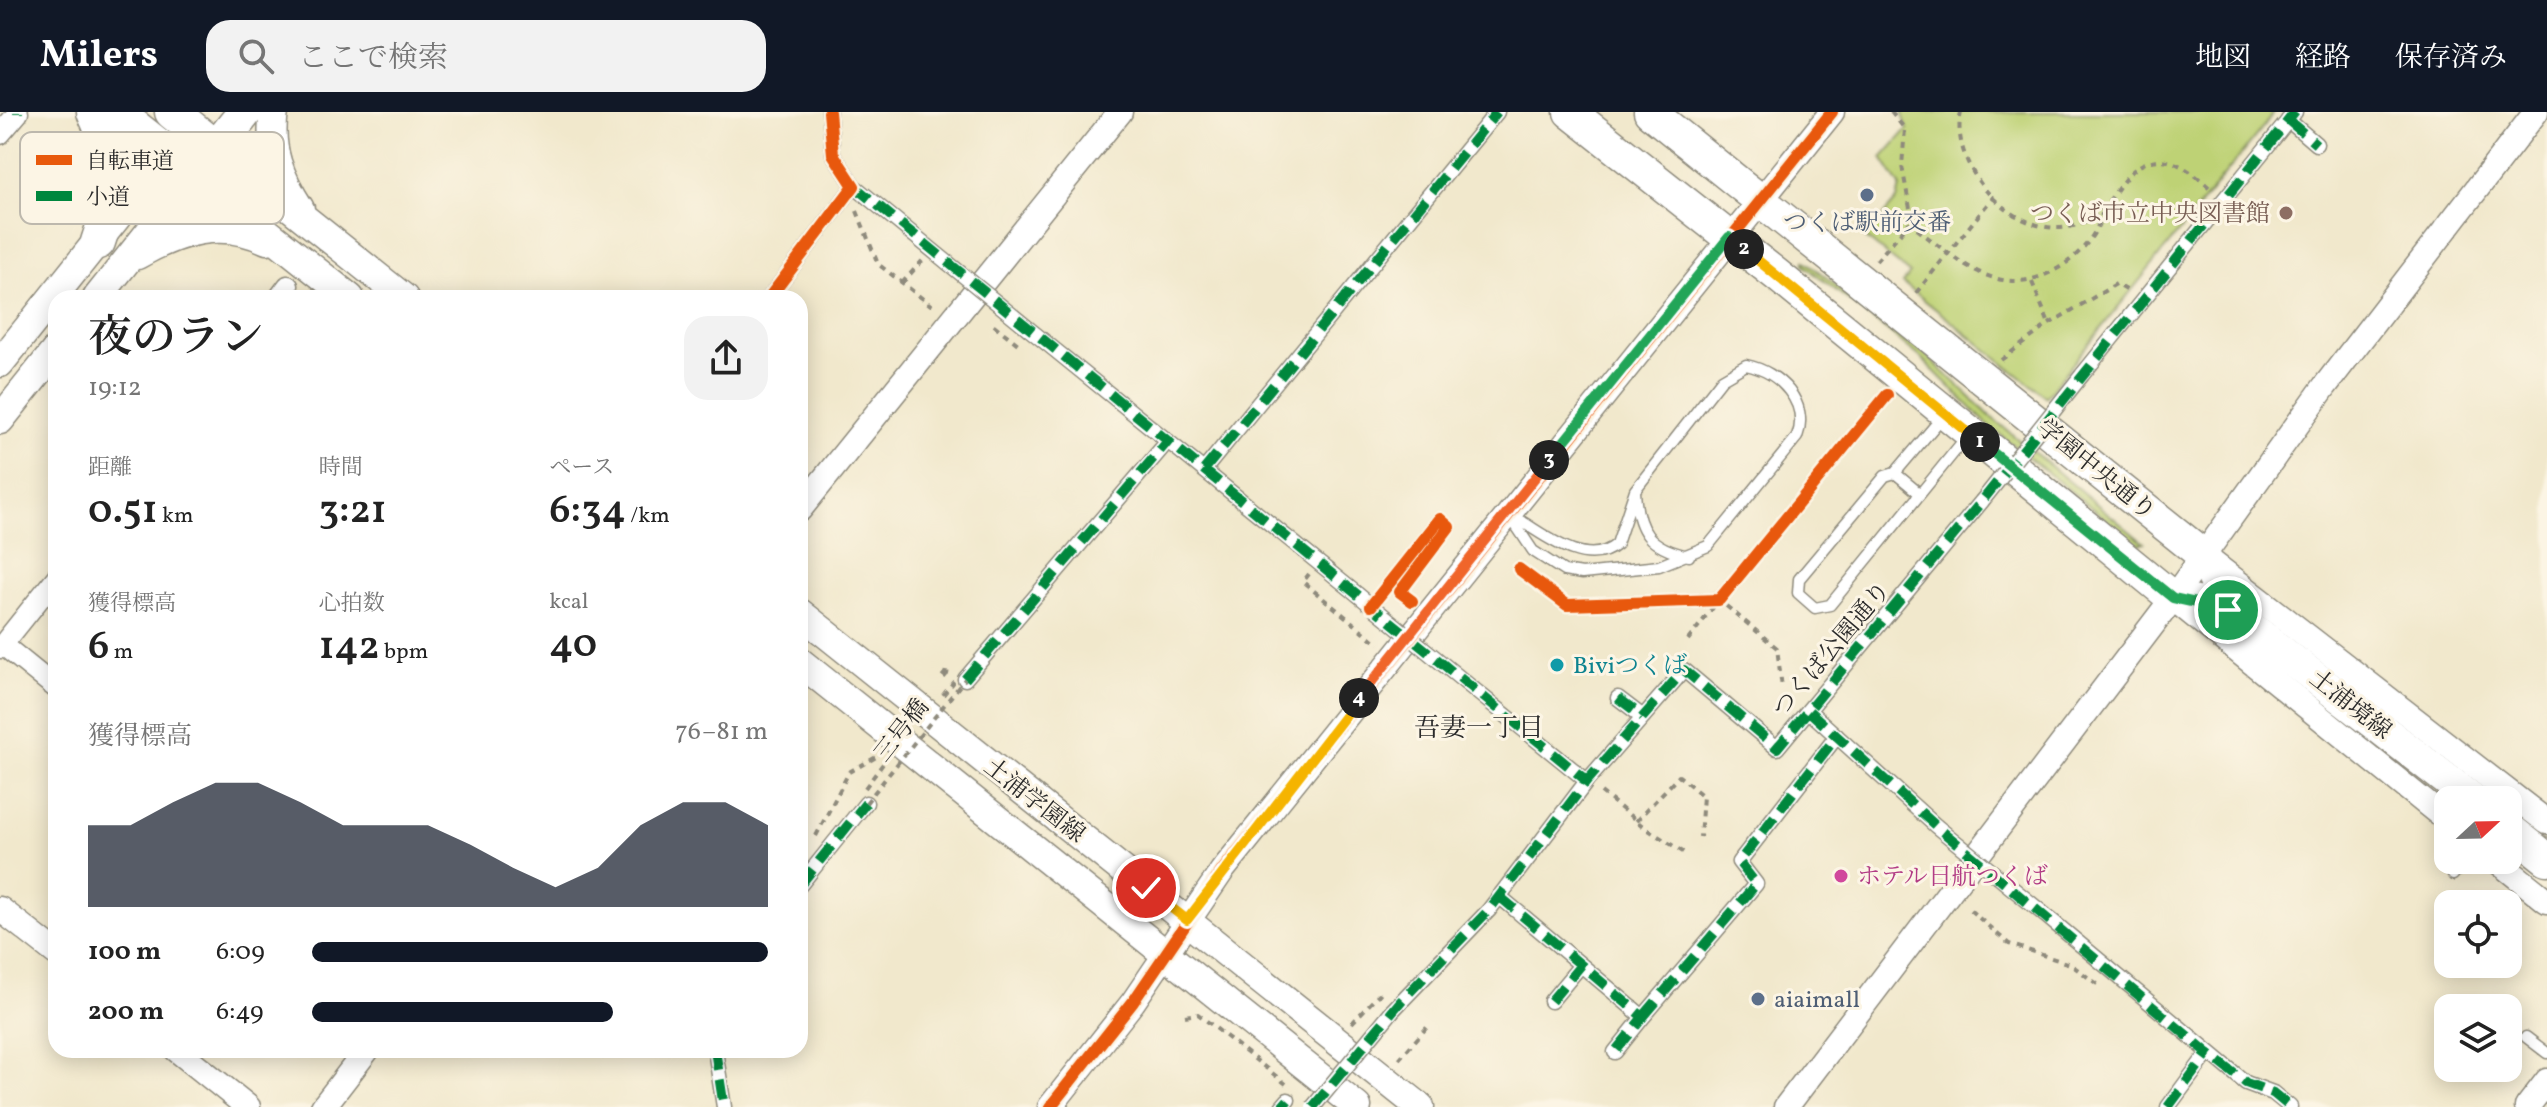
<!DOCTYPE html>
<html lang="ja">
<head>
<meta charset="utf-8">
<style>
	:root { --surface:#fff; --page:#f2f2f2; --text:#222; --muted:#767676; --accent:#111827 }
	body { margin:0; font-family:Vollkorn,"Noto Serif JP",serif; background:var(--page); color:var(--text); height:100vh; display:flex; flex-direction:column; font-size:30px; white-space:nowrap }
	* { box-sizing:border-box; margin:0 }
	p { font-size:26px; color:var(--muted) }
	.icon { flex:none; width:44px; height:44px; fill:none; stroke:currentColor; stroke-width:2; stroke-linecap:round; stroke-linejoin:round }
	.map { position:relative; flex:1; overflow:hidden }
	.drawer { position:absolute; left:48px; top:178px; width:760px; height:768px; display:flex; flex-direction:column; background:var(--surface); border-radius:24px; box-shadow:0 4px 20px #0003 }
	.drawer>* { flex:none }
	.needle { width:52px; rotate:68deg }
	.buttons { position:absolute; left:2434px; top:674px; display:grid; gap:16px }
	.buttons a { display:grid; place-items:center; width:88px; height:88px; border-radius:16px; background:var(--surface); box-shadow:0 4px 20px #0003; font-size:40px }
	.pin { position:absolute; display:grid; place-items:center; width:68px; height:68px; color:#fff; margin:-34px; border:4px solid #fff; border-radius:50%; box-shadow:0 2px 8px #0007 }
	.km { position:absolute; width:40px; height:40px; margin:-20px; border-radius:50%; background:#222; color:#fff; font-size:22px; line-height:40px; text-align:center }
	.round { display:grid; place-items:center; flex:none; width:84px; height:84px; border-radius:24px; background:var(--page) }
	.headline { display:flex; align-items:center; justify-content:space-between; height:136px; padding:0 40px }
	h1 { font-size:44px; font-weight:600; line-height:60px }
	.stats { display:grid; grid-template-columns:repeat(3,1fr); gap:12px; height:136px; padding:8px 40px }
	.stats div { display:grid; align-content:center }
	.stats b { font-size:40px; font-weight:600 }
	.stats small { font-size:22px; font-weight:400 }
	.stats p { font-size:22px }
	.chart { height:224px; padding:16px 40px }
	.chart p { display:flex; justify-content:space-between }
	.chart svg { width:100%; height:144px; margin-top:8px; fill:var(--accent); opacity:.7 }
	ul { padding:0 40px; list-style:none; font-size:26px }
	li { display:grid; grid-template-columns:128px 96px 1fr; align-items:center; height:60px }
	li i { height:20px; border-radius:10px; background:var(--accent) }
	header { display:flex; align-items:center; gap:48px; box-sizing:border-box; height:112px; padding:0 40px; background:var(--accent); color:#fff }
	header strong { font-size:38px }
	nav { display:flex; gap:44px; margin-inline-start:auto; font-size:28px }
	.search { width:560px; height:72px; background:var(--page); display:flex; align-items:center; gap:20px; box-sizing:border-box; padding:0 28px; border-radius:24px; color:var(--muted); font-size:30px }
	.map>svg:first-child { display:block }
	.green { fill:#bed275; stroke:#747e50; stroke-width:2 }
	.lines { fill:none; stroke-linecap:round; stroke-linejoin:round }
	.service-casing { stroke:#8e8a7c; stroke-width:13 }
	.pedestrian-casing { stroke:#8e8a7c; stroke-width:17 }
	.minor-casing { stroke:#8e8a7c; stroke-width:23 }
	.tertiary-casing { stroke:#8e8a7c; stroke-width:27 }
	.secondary-casing { stroke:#8e8a7c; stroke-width:31 }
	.primary-casing { stroke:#8e8a7c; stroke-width:35 }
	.trunk-casing { stroke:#8e8a7c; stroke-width:37 }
	.path { stroke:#8e8a7c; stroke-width:4; stroke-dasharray:6 6; stroke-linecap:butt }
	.service { stroke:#fff; stroke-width:10 }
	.pedestrian { stroke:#fff; stroke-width:14 }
	.minor { stroke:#fff; stroke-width:20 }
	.tertiary { stroke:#fff; stroke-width:24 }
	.secondary { stroke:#fff; stroke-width:28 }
	.primary { stroke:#fff; stroke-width:32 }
	.trunk { stroke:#fff; stroke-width:34 }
	.pedestrian-bridge-casing { stroke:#8e8a7c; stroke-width:17; stroke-linecap:butt }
	.path-bridge { stroke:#8e8a7c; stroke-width:4; stroke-dasharray:6 6; stroke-linecap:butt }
	.pedestrian-bridge { stroke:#fff; stroke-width:14 }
	.quiet { stroke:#00873e; stroke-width:10; stroke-dasharray:20 10; stroke-linecap:butt }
	.cycleway-casing { stroke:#fcf5e5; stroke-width:17 }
	.cycleway { stroke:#e8590c; stroke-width:12 }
	.split-1-casing { stroke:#fff; stroke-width:16 }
	.split-2-casing { stroke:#fff; stroke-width:16 }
	.split-3-casing { stroke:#fff; stroke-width:16 }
	.split-4-casing { stroke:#fff; stroke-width:16 }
	.split-5-casing { stroke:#fff; stroke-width:16 }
	.split-1 { stroke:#22a559; stroke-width:10 }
	.split-2 { stroke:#f5b400; stroke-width:10 }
	.split-3 { stroke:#22a559; stroke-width:10 }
	.split-4 { stroke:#f0652b; stroke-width:10 }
	.split-5 { stroke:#f5b400; stroke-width:10 }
	.service-dot { fill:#5c6f8a; stroke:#fcf5e5; stroke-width:3 }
	.education-dot { fill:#8d6e63; stroke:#fcf5e5; stroke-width:3 }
	.culture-dot { fill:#0f9aa8; stroke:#fcf5e5; stroke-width:3 }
	.hotel-dot { fill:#d1479c; stroke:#fcf5e5; stroke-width:3 }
	.labels { text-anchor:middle; stroke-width:6; stroke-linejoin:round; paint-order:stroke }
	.education-label { font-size:24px; fill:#785e54; stroke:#fcf5e5; text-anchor:end }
	.service-label { font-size:24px; fill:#4e5e75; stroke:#fcf5e5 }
	.street-label { font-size:24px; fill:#2b2b2b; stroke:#fcf5e5 }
	.culture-label { font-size:24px; fill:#0d838f; stroke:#fcf5e5; text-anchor:start }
	.hotel-label { font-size:24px; fill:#b23c85; stroke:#fcf5e5; text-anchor:start }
	.neighbourhood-label { font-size:26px; fill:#2b2b2b; stroke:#fcf5e5 }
	.key { fill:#fcf5e5; stroke:#bdb8ad; stroke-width:2 }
	.key-label { font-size:22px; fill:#2b2b2b }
</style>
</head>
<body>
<header>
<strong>Milers</strong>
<div class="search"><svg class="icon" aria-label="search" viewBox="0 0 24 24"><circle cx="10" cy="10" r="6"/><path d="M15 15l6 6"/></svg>ここで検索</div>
<nav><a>地図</a><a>経路</a><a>保存済み</a></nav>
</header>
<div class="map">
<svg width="2547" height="995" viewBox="0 0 2547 995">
	<rect width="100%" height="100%" fill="#fcf5e5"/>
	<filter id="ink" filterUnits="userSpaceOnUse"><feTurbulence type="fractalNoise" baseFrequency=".0125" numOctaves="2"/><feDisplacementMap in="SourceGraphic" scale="16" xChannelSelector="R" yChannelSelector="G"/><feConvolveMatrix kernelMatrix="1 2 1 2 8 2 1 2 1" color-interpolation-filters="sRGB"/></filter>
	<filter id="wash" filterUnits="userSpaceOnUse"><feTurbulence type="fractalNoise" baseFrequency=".006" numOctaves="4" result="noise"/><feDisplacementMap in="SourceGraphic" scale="32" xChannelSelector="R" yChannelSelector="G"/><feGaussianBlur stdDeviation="1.8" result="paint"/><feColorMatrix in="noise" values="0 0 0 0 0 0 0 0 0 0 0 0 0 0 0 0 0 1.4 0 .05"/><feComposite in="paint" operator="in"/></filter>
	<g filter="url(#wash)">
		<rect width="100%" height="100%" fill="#f1e8cc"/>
		<path class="green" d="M1902 0H2275L2046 285 1903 171 1910 162 1865 125 1897 88 1900 74 1882 46 1908 17Z
			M1805 149 1923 240 1991 305 2144 431 2138 433 1987 312 1919 244 1804 153Z"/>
	</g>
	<g filter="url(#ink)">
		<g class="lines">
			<defs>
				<path id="service" d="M1746 253C1780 260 1810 291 1797 325L1708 434 1659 454 1582 462 1564 459 1533 439 1507 400C1536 416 1584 461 1617 432L1635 378 1722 267Z
					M1944 303 1895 361 1885 364 1799 467 1798 481 1815 496 1830 493 1968 323
					M1895 361 1919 381
					M1635 379C1637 419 1649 436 1689 444
					M2453 763 2464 748
					M2526 925 2547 941"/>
				<path id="pedestrian" d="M2288 8 2316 32
					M854 74 948 151
					M769 186 854 74 833 42 829 0
					M1029 217 1357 482
					M2082 263 2295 0
					M1204 358 1497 0
					M965 567 1168 329
					M1466 571 1587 669
					M1618 586 1643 605
					M1809 599 1936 714
					M800 773 866 691
					M1499 784 1643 905 1615 940
					M2045 803 2246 971 2273 981 2290 995
					M1551 889 1581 853
					M1392 899 1489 798 1587 669 1684 558 1777 636 1982 389
					M1643 905 1756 772 1739 750 1837 624
					M715 938 724 995
					M1282 995 1288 988
					M2168 995 2208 941"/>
				<path id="minor" d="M0 22 18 1
					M279 186 288 174
					M3 533 56 576
					M0 536 56 466"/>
				<path id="tertiary" d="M800 397 1120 0
					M2205 445 2547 710
					M2175 488 2448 709
					M2496 748 2547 789
					M0 797 56 841
					M177 938 248 995
					M323 995 367 938
					M1050 995 1133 890 1222 759 1832 0
					M1786 995 2173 486 2325 274 2536 0
					M2527 995 2547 969"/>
				<path id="secondary" d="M274 0C268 37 280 66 300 97
					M216 36 404 186
					M137 143C179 119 222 106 267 128
					M97 186 195 63 350 186
					M0 251 168 41
					M0 308 56 238
					M800 501 1420 995
					M800 550 1357 995"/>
				<path id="primary" d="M1570 0 1777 163 2173 486 2228 498 2473 688
					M1650 0 2204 444 2228 498
					M2508 716 2547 747"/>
				<path id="trunk" d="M94 0C119 54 117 74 98 130
					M116 0 195 63 245 0
					M172 0 216 36"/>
			</defs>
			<use href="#service" class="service-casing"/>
			<use href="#pedestrian" class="pedestrian-casing"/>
			<use href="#minor" class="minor-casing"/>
			<use href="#tertiary" class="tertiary-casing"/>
			<use href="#secondary" class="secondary-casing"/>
			<use href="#primary" class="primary-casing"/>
			<use href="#trunk" class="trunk-casing"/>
			<path class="path" d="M1891 0 1905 17 1902 54 1911 102 1909 111
				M1961 0C1948 59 2021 134 2080 112 2116 99 2117 57 2152 49 2175 44 2195 63 2211 77
				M857 99 878 152 932 194
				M1876 149 1909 111C1959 148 1999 193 2062 154 2080 142 2098 122 2102 101
				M2032 170 2049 212
				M902 171 923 148
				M1916 181 1994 84
				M994 213 1018 232
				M2001 248 2049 212 2116 172 2130 180
				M1519 457 1567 493 1719 488 1885 285
				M1309 462 1303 470 1379 532
				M1380 482 1440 407 1449 415 1400 480 1411 489
				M1688 528 1719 488 1777 536 1782 576
				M943 583 953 571 940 560 950 562
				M865 676 885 649
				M1601 680 1644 715 1686 742
				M1636 709 1679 664 1703 684 1700 725
				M816 724 849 660 878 644
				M1970 798 2009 832 2070 852 2100 874
				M1185 904 1198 902 1286 972
				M1352 911 1379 882 1384 886
				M1399 947 1429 913"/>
			<use href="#service" class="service"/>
			<use href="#pedestrian" class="pedestrian"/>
			<use href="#minor" class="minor"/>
			<use href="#tertiary" class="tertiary"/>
			<use href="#secondary" class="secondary"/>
			<use href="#primary" class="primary"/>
			<use href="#trunk" class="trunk"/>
			<defs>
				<path id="pedestrian-bridge" d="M948 151 1029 217
					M1982 389 2082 263
					M1357 482 1466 571
					M1936 714 2045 803
					M1313 995 1392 899"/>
			</defs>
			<use href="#pedestrian-bridge" class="pedestrian-bridge-casing"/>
			<path class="path-bridge" d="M866 691 965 567"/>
			<use href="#pedestrian-bridge" class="pedestrian-bridge"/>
			<path class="quiet" d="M18 1V0
				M2288 8 2316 32
				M854 74 1587 669
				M1204 358 1497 0
				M965 567 1168 329
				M1618 586 1643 605
				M1809 599 1936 714 2208 941 2246 971 2273 981 2290 995
				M800 773 866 691
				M1499 784 1643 905 1615 940
				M1551 889 1581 853
				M1643 905 1756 772 1739 750 1837 624
				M715 938 724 995
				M1282 995 1288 988
				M1313 995 1401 889 1489 798 1587 669 1684 558 1777 636 1982 389 2295 0
				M2168 995 2208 941"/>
			<defs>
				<path id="cycleway" d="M769 186 854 74 833 42 829 0
					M1519 457 1567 493 1719 488 1887 283
					M1371 494 1440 407 1449 415 1400 480 1412 489
					M1050 995 1133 890 1222 759 1832 0"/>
			</defs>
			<use href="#cycleway" class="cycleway-casing"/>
			<use href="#cycleway" class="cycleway"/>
		</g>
	</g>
	<g class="lines" filter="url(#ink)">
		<defs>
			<path id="split-1" d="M1980 330 2173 486 2228 498"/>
			<path id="split-2" d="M1744 137 1980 330"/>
			<path id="split-3" d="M1549 348 1729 125 1744 137"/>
			<path id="split-4" d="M1359 586 1549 348"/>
			<path id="split-5" d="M1146 776 1187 808 1359 586"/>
		</defs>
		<use href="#split-1" class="split-1-casing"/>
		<use href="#split-2" class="split-2-casing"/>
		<use href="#split-3" class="split-3-casing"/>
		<use href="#split-4" class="split-4-casing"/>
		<use href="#split-5" class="split-5-casing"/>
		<use href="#split-1" class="split-1"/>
		<use href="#split-2" class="split-2"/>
		<use href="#split-3" class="split-3"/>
		<use href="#split-4" class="split-4"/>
		<use href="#split-5" class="split-5"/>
	</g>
	<g class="service-dot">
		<circle cx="1867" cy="83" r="8"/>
		<circle cx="1758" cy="887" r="8"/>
	</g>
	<circle class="education-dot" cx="2286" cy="101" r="8"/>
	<circle class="culture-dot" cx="1557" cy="553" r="8"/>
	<circle class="hotel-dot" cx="1841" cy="764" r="8"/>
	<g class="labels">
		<g class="education-label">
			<text x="2270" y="109">つくば市立中央図書館</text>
		</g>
		<g class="service-label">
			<text x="1867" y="118">つくば駅前交番</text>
			<text x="1774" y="895" text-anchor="start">aiaimall</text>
		</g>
		<g class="street-label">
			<text transform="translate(2097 357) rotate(39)" y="8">学園中央通り</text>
			<text transform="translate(1831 537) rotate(-50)" y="8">つくば公園通り</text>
			<text transform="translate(2351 592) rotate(38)" y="8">土浦境線</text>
			<text transform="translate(901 618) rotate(-52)" y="8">三号橋</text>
			<text transform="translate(1035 688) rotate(38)" y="8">土浦学園線</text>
		</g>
		<g class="culture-label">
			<text x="1573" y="561">Biviつくば</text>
		</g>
		<g class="hotel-label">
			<text x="1857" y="772">ホテル日航つくば</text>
		</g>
		<g class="neighbourhood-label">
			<text x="1479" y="624">吾妻一丁目</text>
		</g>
	</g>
	<rect x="20" y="20" width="264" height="92" rx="12" class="key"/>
	<rect x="36" y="43" width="36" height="10" fill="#e8590c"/>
	<rect x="36" y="79" width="36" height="10" fill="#00873e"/>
	<g class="key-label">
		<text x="86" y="56">自転車道</text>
		<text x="86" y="92">小道</text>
	</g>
</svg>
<div class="buttons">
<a><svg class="needle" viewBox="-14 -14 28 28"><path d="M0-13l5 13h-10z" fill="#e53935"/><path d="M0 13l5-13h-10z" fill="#767676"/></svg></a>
<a><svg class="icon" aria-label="locate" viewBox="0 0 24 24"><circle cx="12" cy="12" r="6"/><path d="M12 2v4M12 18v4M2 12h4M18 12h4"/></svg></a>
<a><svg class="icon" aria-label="layers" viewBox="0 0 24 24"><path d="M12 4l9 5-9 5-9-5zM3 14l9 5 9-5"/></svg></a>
</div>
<div class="pin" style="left:2228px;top:498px;background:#1e9e55"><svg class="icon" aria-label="arrive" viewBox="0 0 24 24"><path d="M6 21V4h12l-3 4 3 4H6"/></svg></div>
<div class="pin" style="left:1146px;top:776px;background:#d93025"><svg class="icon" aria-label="check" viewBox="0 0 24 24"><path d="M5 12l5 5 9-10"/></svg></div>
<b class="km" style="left:1980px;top:330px">1</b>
<b class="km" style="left:1744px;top:137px">2</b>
<b class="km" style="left:1549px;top:348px">3</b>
<b class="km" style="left:1359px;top:586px">4</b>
<section class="drawer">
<div class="headline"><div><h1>夜のラン</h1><p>19:12</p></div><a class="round"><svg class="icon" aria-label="share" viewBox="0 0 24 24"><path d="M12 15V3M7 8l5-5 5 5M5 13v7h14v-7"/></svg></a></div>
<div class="stats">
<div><p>距離</p><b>0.51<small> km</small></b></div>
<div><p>時間</p><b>3:21</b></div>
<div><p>ペース</p><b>6:34<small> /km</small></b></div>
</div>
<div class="stats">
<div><p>獲得標高</p><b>6<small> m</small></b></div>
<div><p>心拍数</p><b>142<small> bpm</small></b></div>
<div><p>kcal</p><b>40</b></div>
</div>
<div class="chart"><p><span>獲得標高</span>76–81 m</p>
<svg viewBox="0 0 160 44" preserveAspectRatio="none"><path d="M0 44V19L10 19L20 12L30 6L40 6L50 12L60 19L70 19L80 19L90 25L100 32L110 38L120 32L130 19L140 12L150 12L160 19V44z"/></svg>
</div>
<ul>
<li><b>100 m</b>6:09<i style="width:100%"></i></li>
<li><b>200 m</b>6:49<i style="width:66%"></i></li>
</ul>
</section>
</div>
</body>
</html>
